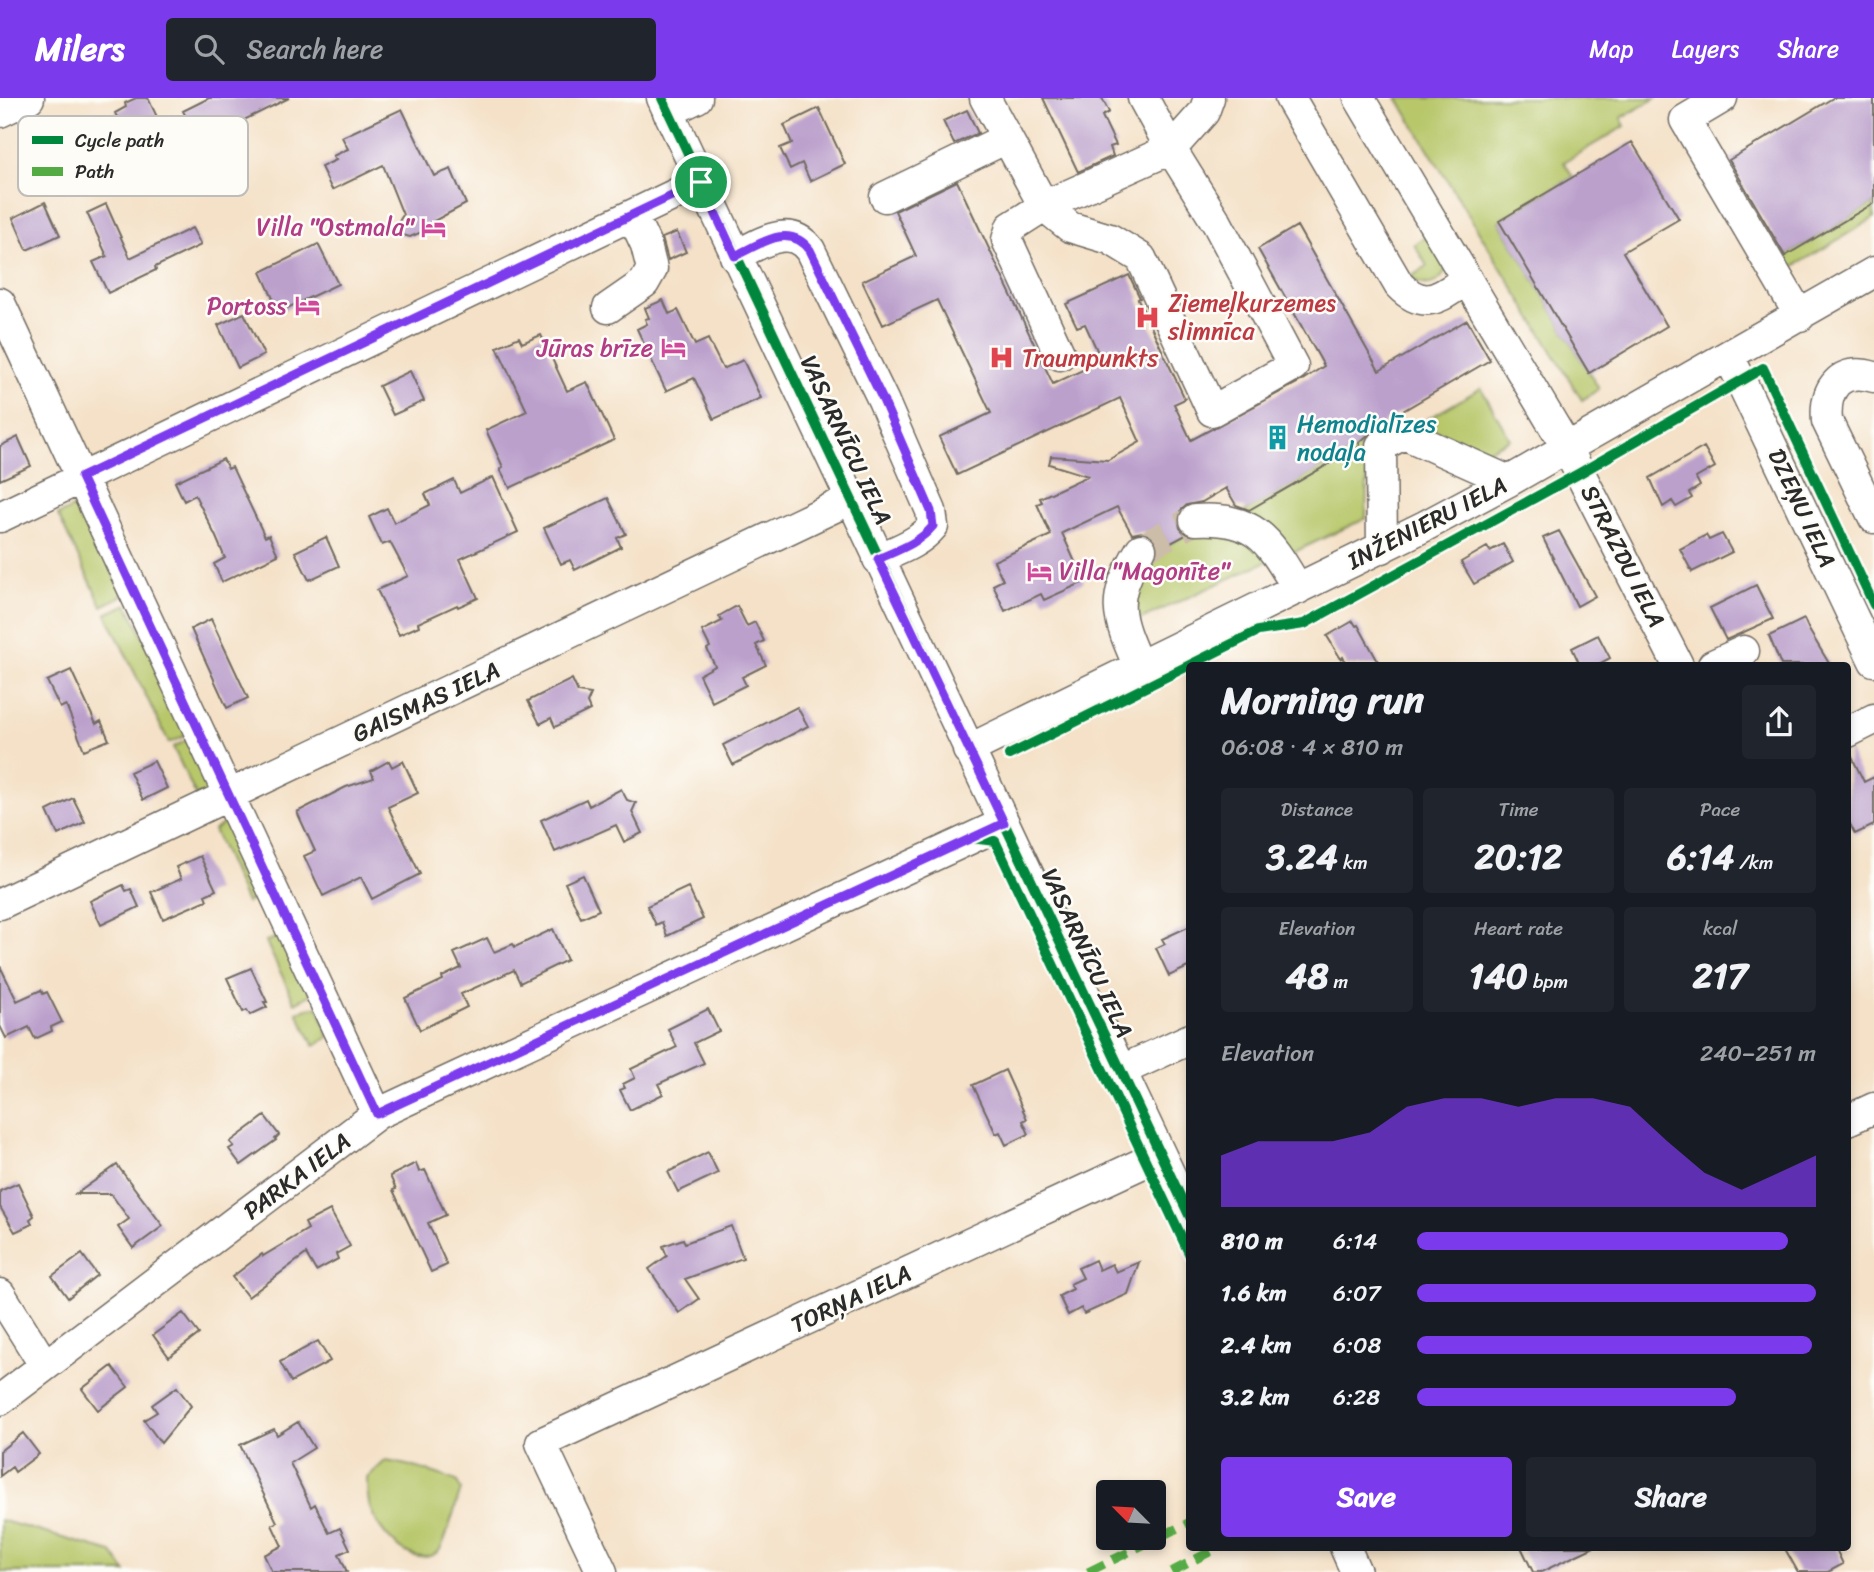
<!DOCTYPE html>
<html lang="en">
<head>
<meta charset="utf-8">
<style>
	:root { --surface:#171b24; --page:#20242c; --text:#f1f3f6; --muted:#9ea1a6; --accent:#7c3aed }
	body { margin:0; font-family:Sriracha,sans-serif; background:var(--page); color:var(--text); height:100vh; display:flex; flex-direction:column; font-size:26px; white-space:nowrap }
	* { box-sizing:border-box; margin:0 }
	p { font-size:23px; color:var(--muted) }
	.icon { flex:none; width:38px; height:38px; fill:none; stroke:currentColor; stroke-width:2; stroke-linecap:round; stroke-linejoin:round }
	.map { position:relative; flex:1; overflow:hidden }
	.drawer { position:absolute; left:1186px; top:564px; width:665px; height:889px; display:flex; flex-direction:column; background:var(--surface); border-radius:7px; box-shadow:0 4px 10px #0003 }
	.drawer>* { flex:none }
	.needle { width:46px; rotate:294deg }
	.controls { position:absolute; left:1096px; top:1382px; display:grid; gap:14px }
	.controls a { display:grid; place-items:center; width:70px; height:70px; border-radius:7px; background:var(--surface); box-shadow:0 4px 10px #0003; font-size:35px }
	.pin { position:absolute; display:grid; place-items:center; width:60px; height:60px; color:#fff; margin:-30px; border:4px solid #fff; border-radius:50%; box-shadow:0 2px 7px #0007 }
	.round { display:grid; place-items:center; flex:none; width:74px; height:74px; border-radius:7px; background:var(--page) }
	.headline { display:flex; align-items:center; justify-content:space-between; height:119px; padding:0 35px }
	h1 { font-size:38px; font-weight:700; line-height:52px }
	.figures { display:grid; grid-template-columns:repeat(3,1fr); gap:10px; height:119px; padding:7px 35px }
	.figures div { display:grid; align-content:center; border-radius:7px; background:var(--page); text-align:center }
	.figures b { font-size:35px; font-weight:700 }
	.figures small { font-size:19px; font-weight:400 }
	.figures p { font-size:19px }
	.chart { height:196px; padding:14px 35px }
	.chart p { display:flex; justify-content:space-between }
	.chart svg { width:100%; height:126px; margin-top:7px; fill:var(--accent); opacity:.7 }
	.primary-button { display:flex; gap:14px; margin-top:auto; padding:14px 35px }
	.primary-button a { flex:1; height:80px; border-radius:7px; background:var(--accent); color:#fff; font-size:28px; font-weight:700; line-height:80px; text-align:center }
	.primary-button a+a { background:var(--page); color:var(--text) }
	ul { padding:0 35px; list-style:none; font-size:23px }
	li { display:grid; grid-template-columns:112px 84px 1fr; align-items:center; height:52px }
	li i { height:18px; border-radius:9px; background:var(--accent) }
	header { display:flex; align-items:center; gap:42px; box-sizing:border-box; height:98px; padding:0 35px; background:var(--accent); color:#fff }
	header strong { font-size:33px }
	nav { display:flex; gap:38px; margin-inline-start:auto; font-size:24px }
	.search { width:490px; height:63px; background:var(--page); display:flex; align-items:center; gap:18px; box-sizing:border-box; padding:0 24px; border-radius:7px; color:var(--muted); font-size:26px }
	.map>svg:first-child { display:block }
	.green { fill:#b7c76a; stroke:#71794a; stroke-width:2 }
	.building { fill:#bba0cc }
	.lines { fill:none; stroke-linecap:round; stroke-linejoin:round }
	.minor-tunnel { stroke:#ccbda8; stroke-width:30; stroke-dasharray:30 15; stroke-linecap:butt }
	.minor-casing { stroke:#716b62; stroke-width:33 }
	.minor { stroke:#fff; stroke-width:30 }
	.quiet { stroke:#54ab44; stroke-width:9; stroke-dasharray:18 9; stroke-linecap:butt }
	.cycleway-casing { stroke:#fdfcf7; stroke-width:15 }
	.cycleway { stroke:#00873e; stroke-width:10 }
	.route-casing { stroke:#fff; stroke-width:14 }
	.route { stroke:#7c3aed; stroke-width:9 }
	.labels { text-anchor:middle; stroke-width:5; stroke-linejoin:round; paint-order:stroke }
	.hotel-label { font-size:24px; fill:#b23c85; stroke:#fdfcf7; text-anchor:end }
	.health-label { font-size:24px; fill:#be3a42; stroke:#fdfcf7; text-anchor:start }
	.culture-label { font-size:24px; fill:#0d838f; stroke:#fdfcf7; text-anchor:start }
	.street-label { font-size:24px; fill:#2b2b2b; stroke:#fdfcf7 }
	.key { fill:#fdfcf7; stroke:#bebdba; stroke-width:2 }
	.key-label { font-size:19px; fill:#2b2b2b }
</style>
</head>
<body>
<header>
<strong>Milers</strong>
<div class="search"><svg class="icon" aria-label="search" viewBox="0 0 24 24"><circle cx="10" cy="10" r="6"/><path d="M15 15l6 6"/></svg>Search here</div>
<nav><a>Map</a><a>Layers</a><a>Share</a></nav>
</header>
<div class="map">
<svg width="1874" height="1474" viewBox="0 0 1874 1474">
	<rect width="100%" height="100%" fill="#fdfcf7"/>
	<filter id="ink" filterUnits="userSpaceOnUse"><feTurbulence type="fractalNoise" baseFrequency=".0143" numOctaves="2"/><feDisplacementMap in="SourceGraphic" scale="14" xChannelSelector="R" yChannelSelector="G"/><feConvolveMatrix kernelMatrix="1 2 1 2 8 2 1 2 1" color-interpolation-filters="sRGB"/></filter>
	<filter id="wash" filterUnits="userSpaceOnUse"><feTurbulence type="fractalNoise" baseFrequency=".00686" numOctaves="4" result="noise"/><feDisplacementMap in="SourceGraphic" scale="28" xChannelSelector="R" yChannelSelector="G"/><feGaussianBlur stdDeviation="1.57" result="paint"/><feColorMatrix in="noise" values="0 0 0 0 0 0 0 0 0 0 0 0 0 0 0 0 0 1.4 0 .05"/><feComposite in="paint" operator="in"/></filter>
	<g filter="url(#wash)">
		<rect width="100%" height="100%" fill="#f4e1c7"/>
		<path class="green" d="M1397 0H1656L1621 20 1625 28 1564 64 1573 79 1499 123 1599 291 1582 302Z
			M1874 105V120L1791 170 1785 158Z
			M1431 136 1447 169C1441 187 1424 192 1411 179L1427 168 1414 146Z
			M1481 290 1510 341 1485 354 1428 330 1426 326 1428 321Z
			M1368 343 1366 420 1290 456 1241 416Z
			M81 406 124 497 102 508 58 417Z
			M1200 430 1222 431 1272 461 1130 526 1128 508 1151 455Z
			M127 506 191 635 169 645 106 516Z
			M189 641 211 692 197 700 173 649Z
			M228 723 265 797 246 805 214 732Z
			M283 836 312 896 295 905 266 844Z
			M318 908 329 939 314 948 297 914Z
			M385 1363C410 1366 433 1374 457 1383L461 1392C455 1407 447 1442 439 1453 413 1474 379 1434 371 1412 367 1402 367 1391 367 1380Z
			M0 1422 112 1454 126 1474H0Z"/>
		<g id="blocks">
			<path class="building" d="M136 0H148L158 21 148 26 151 34 129 45 115 15 126 9 125 5Z
				M209 0H289L199 44 183 13Z
				M1043 0H1102L1109 14 1102 18 1116 47 1110 49 1113 58 1078 74Z
				M1833 0H1874V105L1785 158 1729 62Z
				M819 10 845 66 810 83 802 65 790 71 780 50 792 45 784 27Z
				M402 11 434 78 451 71 466 106 432 124 434 129 410 139 392 134 403 117 383 67 332 92 321 69 336 62 333 58 348 51 342 39Z
				M967 12 978 35 954 46 943 23Z
				M1632 44 1679 121 1623 154 1667 228 1589 275 1499 123Z
				M957 83 1053 286 1102 263 1085 226 1077 229 1066 206 1129 177 1140 200 1138 201 1185 301 1174 306 1191 342 1301 283 1324 268 1258 151 1297 128 1379 273 1467 222 1490 262 1384 324 1385 326 1372 333 1359 345 1360 348 1249 412 1236 407 1226 390 1202 404 1187 407 1180 413 1178 421 1180 430 1186 437 1158 452 1156 443 1150 436 1142 434 1132 436 1117 409 1062 435 1084 484 1044 502 1041 496 1005 513 993 487 1003 482 994 463 1051 437 1037 406 1042 404 1040 400 1088 378 1049 366 1051 358 1108 362 1140 344 1120 300 957 377 939 339 991 315 937 202 883 227 862 183 916 158 895 113Z
				M45 104 60 137 27 152 13 120Z
				M106 106 130 160 192 130 201 147 155 169 156 172 108 195 93 164 107 158 87 115Z
				M677 134 686 154 668 162 662 140Z
				M318 146 338 186 279 214 261 174Z
				M663 202 669 216 678 212 695 247 708 241 723 271 743 262 761 300 714 321 694 280 666 293 637 231 647 226 645 221 649 220 645 210Z
				M244 215 264 257 238 270 218 227Z
				M541 237 567 293 587 284 614 342 510 390 500 371 503 369 486 332 527 313 497 249 519 239 522 245Z
				M410 273 424 303 393 317 379 288Z
				M18 339 31 368 0 382V348Z
				M1704 349 1715 369 1696 380 1700 388 1689 395 1692 400 1676 409 1672 403 1663 409 1650 380Z
				M223 361 228 371 232 369 265 439 269 437 278 457 222 484 214 466 225 460 216 439 195 397 184 403 175 384Z
				M493 379 518 434 460 461 478 500 458 509 457 507 418 525 419 528 399 537 377 492 408 478 390 444 382 447 369 419 387 410 394 425 430 407 425 396 454 382 460 395Z
				M608 400 626 436 617 440 621 449 575 472 570 462 561 466 544 430Z
				M1559 433 1595 498 1577 508 1543 440Z
				M1722 436 1732 454 1692 474 1680 451 1706 437 1709 442Z
				M326 439 339 468 309 482 295 454Z
				M1503 446 1513 464 1474 486 1461 464 1487 449 1490 453Z
				M1756 487 1773 521 1726 542 1710 510Z
				M737 508 747 528 755 524 764 543 756 547 766 567 742 579 746 587 712 604 699 577 715 568 707 551 710 549 702 533 722 523 719 518Z
				M211 521 248 600 227 610 191 531Z
				M1804 521 1809 532 1830 567H1781L1769 538Z
				M1353 523 1356 528 1358 527 1380 567H1347L1343 559 1341 561 1327 538Z
				M1598 537 1610 560 1597 567H1580L1572 550Z
				M71 572 96 626 101 623 109 642 84 652 66 607 60 610 47 583Z
				M572 581 578 594 591 596 587 605 590 612 555 629 551 620 540 626 528 603Z
				M797 609 808 628 733 667 723 647Z
				M1848 651 1864 684 1874 679V727L1855 736 1848 722Z
				M154 663 167 690 143 702 130 674Z
				M389 663 392 669 403 663 418 695 388 709 420 776 372 801 361 779 323 798 304 758 315 753 297 714 346 689 374 680 371 673Z
				M621 691 627 702 636 705 632 714 642 735 624 744 616 727 555 754 541 722 586 701 589 708Z
				M73 700 85 724 58 737 47 713Z
				M200 758 216 792 205 797 207 802 163 821 151 794 181 781 176 769Z
				M583 777 599 812 581 820 565 785Z
				M123 787 126 793 131 791 139 809 101 827 90 803Z
				M688 789 703 821 667 838 662 824 656 827 647 808Z
				M1190 828V868L1169 878 1156 850 1165 846 1162 841Z
				M553 831 567 862 520 885 514 872 461 896 467 909 420 932 405 900 443 882 442 879 461 870 454 855 487 840 494 854 513 846 515 849Z
				M0 868 17 903 41 892 43 896 47 894 62 924 51 929 52 933 35 941 29 929 6 940 0 928Z
				M251 870 267 904H264L267 909 250 917 247 912 243 914 227 880Z
				M708 911 719 933 694 945 704 965 658 986 663 996 630 1012 620 992 625 990 623 986 635 980 631 971 677 949 668 931Z
				M1005 972 1027 1021 1023 1023 1029 1036 1006 1047 1000 1034 996 1036 973 987Z
				M265 1018 279 1037 275 1041 276 1042 241 1067 229 1051 234 1048 230 1044Z
				M708 1054 718 1075 678 1094 668 1074Z
				M416 1065 419 1074 425 1072 446 1117 428 1125 447 1167 431 1174 393 1092 396 1091 390 1078Z
				M117 1067 163 1128 133 1150 118 1129 129 1121 111 1096H76Z
				M18 1085 34 1118 30 1121 32 1126 15 1134 0 1109V1093Z
				M330 1112 350 1148 336 1156 338 1161 316 1173 306 1156 248 1199 232 1179 262 1156 263 1158 308 1131 305 1125Z
				M731 1128 743 1160 685 1181 699 1201 679 1215 649 1171 667 1158 663 1148 683 1141 685 1145Z
				M82 1156 97 1177 68 1200 52 1178Z
				M1095 1162 1099 1172 1112 1166 1116 1174 1139 1164 1128 1196 1084 1216 1081 1210 1068 1217 1059 1198 1073 1191 1070 1186 1083 1180 1078 1170Z
				M183 1215 199 1236 169 1259 153 1237Z
				M318 1243 330 1263 291 1284 280 1264Z
				M112 1268 128 1289 98 1312 82 1291Z
				M177 1289 191 1308 161 1345 144 1322 157 1314 152 1307Z
				M298 1324 314 1350 290 1365 311 1409 315 1406 329 1435 340 1430 350 1451 339 1456 347 1474H272L264 1457 282 1448 272 1427 277 1424 240 1347 274 1331 277 1337Z
				M23 1335 39 1356 15 1374 12 1369 0 1378V1353Z
				M1521 1449H1594L1541 1474H1533Z
				M1784 1449H1835L1843 1466 1828 1474H1798Z"/>
		</g>
	</g>
	<g filter="url(#ink)">
		<use href="#blocks" fill-opacity="0" stroke="#716b62" stroke-width="2"/>
		<g class="lines">
			<path class="minor-tunnel" d="M1141 451 1195 422"/>
			<defs>
				<path id="minor" d="M662 0 1190 1119
					M985 0 1044 108 1171 51 1204 14 1209 0
					M1290 0 1399 187C1425 214 1442 198 1467 181
					M1359 0 1567 350 1678 567
					M1722 0 1685 22 1800 218
					M0 14 29 0
					M668 14 697 0
					M885 99 1007 40
					M735 158C760 146 789 124 810 152L883 302 931 413 933 428C919 445 898 452 878 461
					M0 205 377 1016
					M608 210 644 185 652 171 646 147 632 117
					M1060 257 1007 142 1011 129 1044 108 1070 129 1110 141 1141 160 1212 313 1293 268 1217 125 1171 51 1143 0
					M1729 258 1874 563
					M1874 279C1840 269 1824 290 1827 323L1874 420
					M0 419 701 84
					M1195 422C1257 418 1269 443 1298 491
					M1382 450 1381 348 1404 336 1509 383
					M1713 567 1744 553
					M1139 569C1116 516 1110 502 1141 451
					M1848 634 1874 621
					M968 652 1425 428 1509 383 1874 174
					M0 806 851 401
					M1120 973 1190 941
					M1848 1022 1874 1010
					M0 1196 45 1268
					M0 1302 377 1016 1004 725
					M1345 1449 1356 1474
					M602 1474 541 1345 1160 1057"/>
			</defs>
			<use href="#minor" class="minor-casing"/>
			<use href="#minor" class="minor"/>
			<path class="quiet" d="M1088 1474 1190 1424
				M1171 1474 1219 1449"/>
			<defs>
				<path id="cycleway" d="M662 0 1190 1119
					M1009 657 1258 533 1304 526 1580 375 1763 270 1874 507
					M971 740 995 743 1190 1157"/>
			</defs>
			<use href="#cycleway" class="cycleway-casing"/>
			<use href="#cycleway" class="cycleway"/>
		</g>
	</g>
	<g class="lines" filter="url(#ink)">
		<defs>
			<path id="route" d="M701 84 735 158C760 146 789 124 810 152L883 302 931 413 933 428C919 445 898 452 878 461L1004 725 377 1016 81 379Z"/>
		</defs>
		<use href="#route" class="route-casing"/>
		<use href="#route" class="route"/>
	</g>
	<defs>
		<symbol id="hotel-bare" viewBox="-9 -9 18 18"><path d="M-6-4.5h1.5V1H6V5H4.5V3h-9V5H-6ZM-4 0a1.8 1.8 0 1 1 3.6 0ZM.5 0V-2.5h3Q6-2.5 6 0Z" fill="#d1479c" stroke="#fdfcf7" stroke-width="2.5" paint-order="stroke"/></symbol>
		<symbol id="hospital-bare" viewBox="-9 -9 18 18"><path d="M-5-5h3v3.5h4V-5h3V5h-3V1.5h-4V5h-3Z" fill="#e0444e" stroke="#fdfcf7" stroke-width="2.5" paint-order="stroke"/></symbol>
		<symbol id="building-bare" viewBox="-9 -9 18 18"><path d="M-4-6H4V6H1V3H-1V6H-4ZM-2.5-4.3h1.7v1.8h-1.7ZM.8-4.3h1.7v1.8H.8ZM-2.5-1h1.7V.8h-1.7ZM.8-1h1.7V.8H.8Z" fill="#0f9aa8" stroke="#fdfcf7" stroke-width="2.5" paint-order="stroke"/></symbol>
	</defs>
	<g fill-rule="evenodd">
		<use href="#hotel-bare" x="416" y="112" width="35" height="35"/>
		<use href="#hotel-bare" x="290" y="190" width="35" height="35"/>
		<use href="#hospital-bare" x="1130" y="202" width="35" height="35"/>
		<use href="#hotel-bare" x="656" y="232" width="35" height="35"/>
		<use href="#hospital-bare" x="984" y="242" width="35" height="35"/>
		<use href="#building-bare" x="1260" y="322" width="35" height="35"/>
		<use href="#hotel-bare" x="1022" y="456" width="35" height="35"/>
	</g>
	<g class="labels">
		<g class="hotel-label">
			<text x="414" y="137">Villa "Ostmala"</text>
			<text x="287" y="216">Portoss</text>
			<text x="653" y="258">Jūras brīze</text>
			<text x="1059" y="481" text-anchor="start">Villa "Magonīte"</text>
		</g>
		<g class="health-label">
			<text x="1168" y="213">Ziemeļkurzemes<tspan x="1168" dy="28">slimnīca</tspan></text>
			<text x="1022" y="268">Traumpunkts</text>
		</g>
		<g class="culture-label">
			<text x="1297" y="334">Hemodialīzes<tspan x="1297" dy="28">nodaļa</tspan></text>
		</g>
		<g class="street-label">
			<text transform="translate(846 342) rotate(65)" y="8">VASARNĪCU IELA</text>
			<text transform="translate(1802 410) rotate(65)" y="8">DZEŅU IELA</text>
			<text transform="translate(1427 425) rotate(-27)" y="8">INŽENIERU IELA</text>
			<text transform="translate(1623 458) rotate(63)" y="8">STRAZDU IELA</text>
			<text transform="translate(426 604) rotate(-25)" y="8">GAISMAS IELA</text>
			<text transform="translate(1087 855) rotate(65)" y="8">VASARNĪCU IELA</text>
			<text transform="translate(297 1078) rotate(-37)" y="8">PARKA IELA</text>
			<text transform="translate(851 1201) rotate(-25)" y="8">TORŅA IELA</text>
		</g>
	</g>
	<rect x="18" y="18" width="230" height="80" rx="10" class="key"/>
	<rect x="32" y="38" width="31" height="8" fill="#00873e"/>
	<rect x="32" y="69" width="31" height="9" fill="#54ab44"/>
	<g class="key-label">
		<text x="75" y="49">Cycle path</text>
		<text x="75" y="80">Path</text>
	</g>
</svg>
<div class="controls">
<a><svg class="needle" viewBox="-14 -14 28 28"><path d="M0-13l5 13h-10z" fill="#e53935"/><path d="M0 13l5-13h-10z" fill="#9ea1a6"/></svg></a>
</div>
<div class="pin" style="left:701px;top:84px;background:#1e9e55"><svg class="icon" aria-label="arrive" viewBox="0 0 24 24"><path d="M6 21V4h12l-3 4 3 4H6"/></svg></div>
<section class="drawer">
<div class="headline"><div><h1>Morning run</h1><p>06:08 · 4 × 810 m</p></div><a class="round"><svg class="icon" aria-label="share" viewBox="0 0 24 24"><path d="M12 15V3M7 8l5-5 5 5M5 13v7h14v-7"/></svg></a></div>
<div class="figures">
<div><p>Distance</p><b>3.24<small> km</small></b></div>
<div><p>Time</p><b>20:12</b></div>
<div><p>Pace</p><b>6:14<small> /km</small></b></div>
</div>
<div class="figures">
<div><p>Elevation</p><b>48<small> m</small></b></div>
<div><p>Heart rate</p><b>140<small> bpm</small></b></div>
<div><p>kcal</p><b>217</b></div>
</div>
<div class="chart"><p><span>Elevation</span>240–251 m</p>
<svg viewBox="0 0 160 44" preserveAspectRatio="none"><path d="M0 44V26L10 21L20 21L30 21L40 18L50 9L60 6L70 6L80 9L90 6L100 6L110 9L120 21L130 32L140 38L150 32L160 26V44z"/></svg>
</div>
<ul>
<li><b>810 m</b>6:14<i style="width:93%"></i></li>
<li><b>1.6 km</b>6:07<i style="width:100%"></i></li>
<li><b>2.4 km</b>6:08<i style="width:99%"></i></li>
<li><b>3.2 km</b>6:28<i style="width:80%"></i></li>
</ul>
<div class="primary-button"><a>Save</a><a>Share</a></div>
</section>
</div>
</body>
</html>
